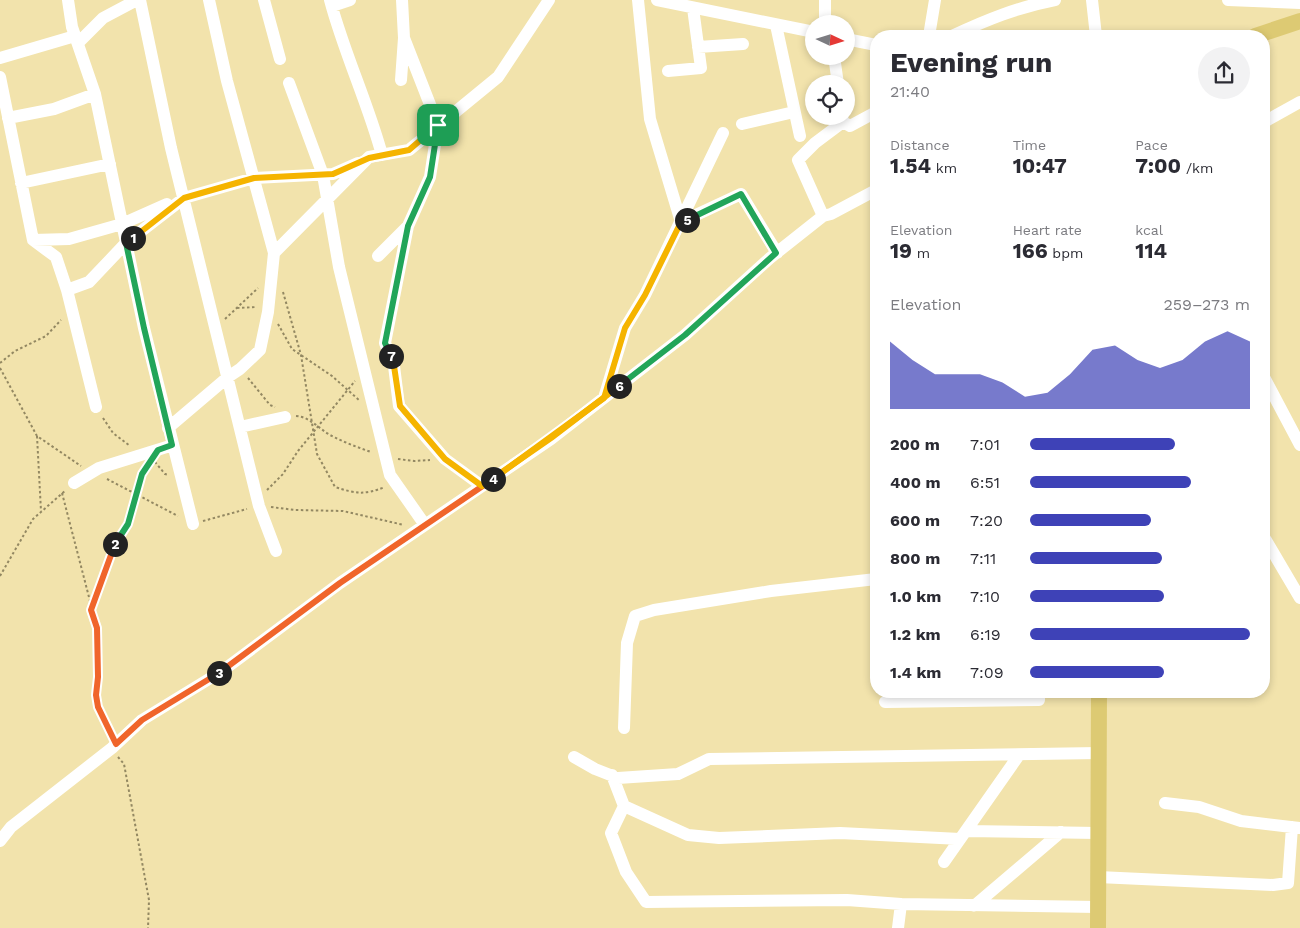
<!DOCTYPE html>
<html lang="en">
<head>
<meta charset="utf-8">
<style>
	:root { --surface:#fff; --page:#f2f2f3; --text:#2b2b33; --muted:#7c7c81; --accent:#3e42b7 }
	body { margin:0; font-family:"Work Sans",sans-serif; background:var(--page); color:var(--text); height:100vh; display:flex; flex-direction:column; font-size:19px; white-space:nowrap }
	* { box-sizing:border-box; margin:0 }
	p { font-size:16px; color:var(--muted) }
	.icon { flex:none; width:28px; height:28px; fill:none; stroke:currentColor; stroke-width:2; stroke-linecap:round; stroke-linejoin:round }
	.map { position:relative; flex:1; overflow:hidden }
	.drawer { position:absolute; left:870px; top:30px; width:400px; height:668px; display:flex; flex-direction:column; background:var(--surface); border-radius:20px; box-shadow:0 2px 8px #0003 }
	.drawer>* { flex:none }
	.needle { width:32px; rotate:94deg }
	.fabs { position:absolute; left:805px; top:15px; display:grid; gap:10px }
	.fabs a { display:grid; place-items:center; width:50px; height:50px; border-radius:50%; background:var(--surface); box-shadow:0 2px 8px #0003; font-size:25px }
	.pin { position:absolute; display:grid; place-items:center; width:42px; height:42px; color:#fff; margin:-21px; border-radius:10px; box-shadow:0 2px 8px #0006 }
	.km { position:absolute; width:25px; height:25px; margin:-12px; border-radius:50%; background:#222; color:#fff; font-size:14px; line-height:25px; text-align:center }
	.round { display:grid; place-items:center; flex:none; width:52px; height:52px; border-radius:26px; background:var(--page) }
	.head { display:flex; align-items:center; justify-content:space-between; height:85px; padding:0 20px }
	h1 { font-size:28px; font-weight:700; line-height:38px }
	.figures { display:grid; grid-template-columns:repeat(3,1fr); gap:8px; height:85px; padding:5px 20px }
	.figures div { display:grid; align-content:center }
	.figures b { font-size:21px; font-weight:700 }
	.figures small { font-size:14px; font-weight:400 }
	.figures p { font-size:14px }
	.chart { height:140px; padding:10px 20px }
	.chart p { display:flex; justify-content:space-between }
	.chart svg { width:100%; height:90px; margin-top:5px; fill:var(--accent); opacity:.7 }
	ul { padding:0 20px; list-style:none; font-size:16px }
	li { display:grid; grid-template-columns:80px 60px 1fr; align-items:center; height:38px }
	li i { height:12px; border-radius:6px; background:var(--accent) }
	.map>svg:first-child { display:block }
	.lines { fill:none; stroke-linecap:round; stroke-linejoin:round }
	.path { stroke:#938862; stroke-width:2; stroke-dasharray:2.5 2.5; stroke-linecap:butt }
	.minor { stroke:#fff; stroke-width:12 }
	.major { stroke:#ddca73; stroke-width:16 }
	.split-1-casing { stroke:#fff; stroke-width:10 }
	.split-2-casing { stroke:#fff; stroke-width:10 }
	.split-3-casing { stroke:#fff; stroke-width:10 }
	.split-4-casing { stroke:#fff; stroke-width:10 }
	.split-5-casing { stroke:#fff; stroke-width:10 }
	.split-6-casing { stroke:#fff; stroke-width:10 }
	.split-7-casing { stroke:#fff; stroke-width:10 }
	.split-8-casing { stroke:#fff; stroke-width:10 }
	.split-1 { stroke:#f5b400; stroke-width:6 }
	.split-2 { stroke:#22a559; stroke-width:6 }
	.split-3 { stroke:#f0652b; stroke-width:6 }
	.split-4 { stroke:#f0652b; stroke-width:6 }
	.split-5 { stroke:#f5b400; stroke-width:6 }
	.split-6 { stroke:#22a559; stroke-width:6 }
	.split-7 { stroke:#f5b400; stroke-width:6 }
	.split-8 { stroke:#22a559; stroke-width:6 }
</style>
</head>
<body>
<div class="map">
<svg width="1300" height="928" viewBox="0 0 1300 928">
	<rect width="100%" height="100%" fill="#f2e3ac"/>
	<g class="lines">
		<path class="path" d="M283 292 301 355 317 454 335 487C357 494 364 495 385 487
			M237 308 257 307
			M225 319 258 288
			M278 324 292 349 332 376 359 400
			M0 363 15 351 46 336 61 320
			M0 368 37 436 81 466
			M248 378 270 405 275 407
			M296 416C310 417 318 428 330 435 343 442 357 447 371 452
			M103 418 113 433 130 446
			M37 436 41 511
			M398 459 414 461 430 460
			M155 462 165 474 169 475
			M107 479 178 516
			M267 490 283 474 298 451 355 381
			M62 493 97 628 98 677 96 695 98 707 111 733
			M271 507 295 510 343 511 404 525
			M203 521 247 509
			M0 576 33 519 66 490
			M91 610C98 587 105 565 115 544 118 537 124 532 128 525 137 507 135 485 147 466
			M118 757 124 764 149 900 148 928"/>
		<path class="minor" d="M68 0 72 27 95 94 144 328 193 524
			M140 0 171 148 259 506 276 551
			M264 0 280 59
			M330 0C344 53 368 103 382 155
			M638 0 650 119 681 222 741 194 777 253
			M657 0 814 32
			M1092 0 1096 36
			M1228 0 1300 3
			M332 6 350 0
			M825 24V0
			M776 25 800 136
			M929 36 935 0
			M952 36C986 20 1018 7 1055 0
			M404 38 438 125 430 177 408 226 385 343 394 366 399 406 445 459 482 486
			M846 39 876 45
			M78 43 103 18 137 0
			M698 47 743 44
			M834 56 838 84
			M0 58 75 36
			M668 71 701 68 693 8
			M0 77 33 240 56 257 67 290 96 407
			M401 80 404 38 402 0
			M289 83 323 175 339 267 390 475 425 525
			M842 116 843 122 850 126 876 112
			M8 118 54 109 95 94
			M1264 122 1300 102
			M742 124 794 112
			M21 183 110 164
			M823 216 798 160 815 143 843 122
			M33 240 69 239 122 224 167 204
			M274 253 369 157 409 150 498 77 549 0
			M378 256 408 226
			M67 290 89 282 126 243 184 198 254 178 333 174 358 163
			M1264 377 1300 445
			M604 398 625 328 645 295 723 133
			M240 427 285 417
			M168 428 228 377 240 369 260 350 268 312 274 253 227 81 209 0
			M74 483 99 468 173 445
			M1264 537 1300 598
			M885 702 1039 700V691
			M624 728 627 643 635 616 654 610 771 591 876 579
			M574 757 595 769 618 778 678 774 709 759 1099 753
			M612 775 624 806 611 833 626 872 646 902 847 900 901 904
			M1165 803 1199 807 1241 821 1300 828
			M624 806 688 835 719 838 840 833 960 839
			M966 831 1098 833
			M0 841 11 827 112 748 142 720 222 671 340 583 551 439 685 335 770 258 823 216 831 214 876 190
			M944 862 1019 755
			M1098 877 1273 885 1288 883 1292 827
			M974 906 1061 832
			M898 928 901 904 1098 907"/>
		<path class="major" d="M1255 36 1300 21
			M1098 928 1099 691"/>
	</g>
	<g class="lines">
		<defs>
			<path id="split-1" d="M133 238 184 198 254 178 333 174 369 158 409 150 438 125"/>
			<path id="split-2" d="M115 544 128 524 142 474 158 450 172 445 144 328 126 243 133 238"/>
			<path id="split-3" d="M115 544 91 610 97 628 98 677 96 695 98 707 116 744 142 720 219 673"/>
			<path id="split-4" d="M219 673 340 583 493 479"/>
			<path id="split-5" d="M493 479 604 398 625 328 645 295 681 222 687 220"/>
			<path id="split-6" d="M619 386 685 335 776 253 741 194 687 220"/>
			<path id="split-7" d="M391 356 394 366 400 406 445 459 482 486 551 438 619 386"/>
			<path id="split-8" d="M391 356 385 343 408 226 430 177 438 125"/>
		</defs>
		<use href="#split-1" class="split-1-casing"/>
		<use href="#split-2" class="split-2-casing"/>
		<use href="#split-3" class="split-3-casing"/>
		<use href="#split-4" class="split-4-casing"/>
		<use href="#split-5" class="split-5-casing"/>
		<use href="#split-6" class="split-6-casing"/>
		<use href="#split-7" class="split-7-casing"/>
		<use href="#split-8" class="split-8-casing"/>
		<use href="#split-1" class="split-1"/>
		<use href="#split-2" class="split-2"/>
		<use href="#split-3" class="split-3"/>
		<use href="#split-4" class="split-4"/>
		<use href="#split-5" class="split-5"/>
		<use href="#split-6" class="split-6"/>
		<use href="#split-7" class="split-7"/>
		<use href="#split-8" class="split-8"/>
	</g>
</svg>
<div class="fabs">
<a><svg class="needle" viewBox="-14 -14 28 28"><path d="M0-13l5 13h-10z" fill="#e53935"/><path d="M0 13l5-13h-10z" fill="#7c7c81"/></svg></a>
<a><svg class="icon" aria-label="locate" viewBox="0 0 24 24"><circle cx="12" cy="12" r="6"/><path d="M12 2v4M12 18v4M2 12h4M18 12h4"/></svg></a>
</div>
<div class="pin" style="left:438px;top:125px;background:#1e9e55"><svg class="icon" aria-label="arrive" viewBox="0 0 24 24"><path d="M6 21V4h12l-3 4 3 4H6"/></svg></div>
<b class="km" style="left:133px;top:238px">1</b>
<b class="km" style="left:115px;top:544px">2</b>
<b class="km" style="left:219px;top:673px">3</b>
<b class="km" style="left:493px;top:479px">4</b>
<b class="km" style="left:687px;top:220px">5</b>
<b class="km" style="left:619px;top:386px">6</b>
<b class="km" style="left:391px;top:356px">7</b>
<section class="drawer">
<div class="head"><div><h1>Evening run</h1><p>21:40</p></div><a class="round"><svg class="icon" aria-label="share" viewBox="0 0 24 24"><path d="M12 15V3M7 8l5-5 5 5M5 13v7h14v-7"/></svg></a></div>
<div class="figures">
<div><p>Distance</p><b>1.54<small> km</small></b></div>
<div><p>Time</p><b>10:47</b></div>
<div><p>Pace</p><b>7:00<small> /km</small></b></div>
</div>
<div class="figures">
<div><p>Elevation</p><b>19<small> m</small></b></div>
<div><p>Heart rate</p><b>166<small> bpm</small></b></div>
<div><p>kcal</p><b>114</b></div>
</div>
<div class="chart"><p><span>Elevation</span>259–273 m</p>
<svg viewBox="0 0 160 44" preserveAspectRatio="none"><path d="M0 44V11L10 20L20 27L30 27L40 27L50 31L60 38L70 36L80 27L90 15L100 13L110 20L120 24L130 20L140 11L150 6L160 11V44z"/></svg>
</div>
<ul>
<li><b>200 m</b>7:01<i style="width:66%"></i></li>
<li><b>400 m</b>6:51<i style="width:73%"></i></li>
<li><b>600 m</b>7:20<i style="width:55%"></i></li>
<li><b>800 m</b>7:11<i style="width:60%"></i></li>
<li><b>1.0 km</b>7:10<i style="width:61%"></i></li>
<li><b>1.2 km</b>6:19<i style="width:100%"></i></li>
<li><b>1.4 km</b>7:09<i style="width:61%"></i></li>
</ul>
</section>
</div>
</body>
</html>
